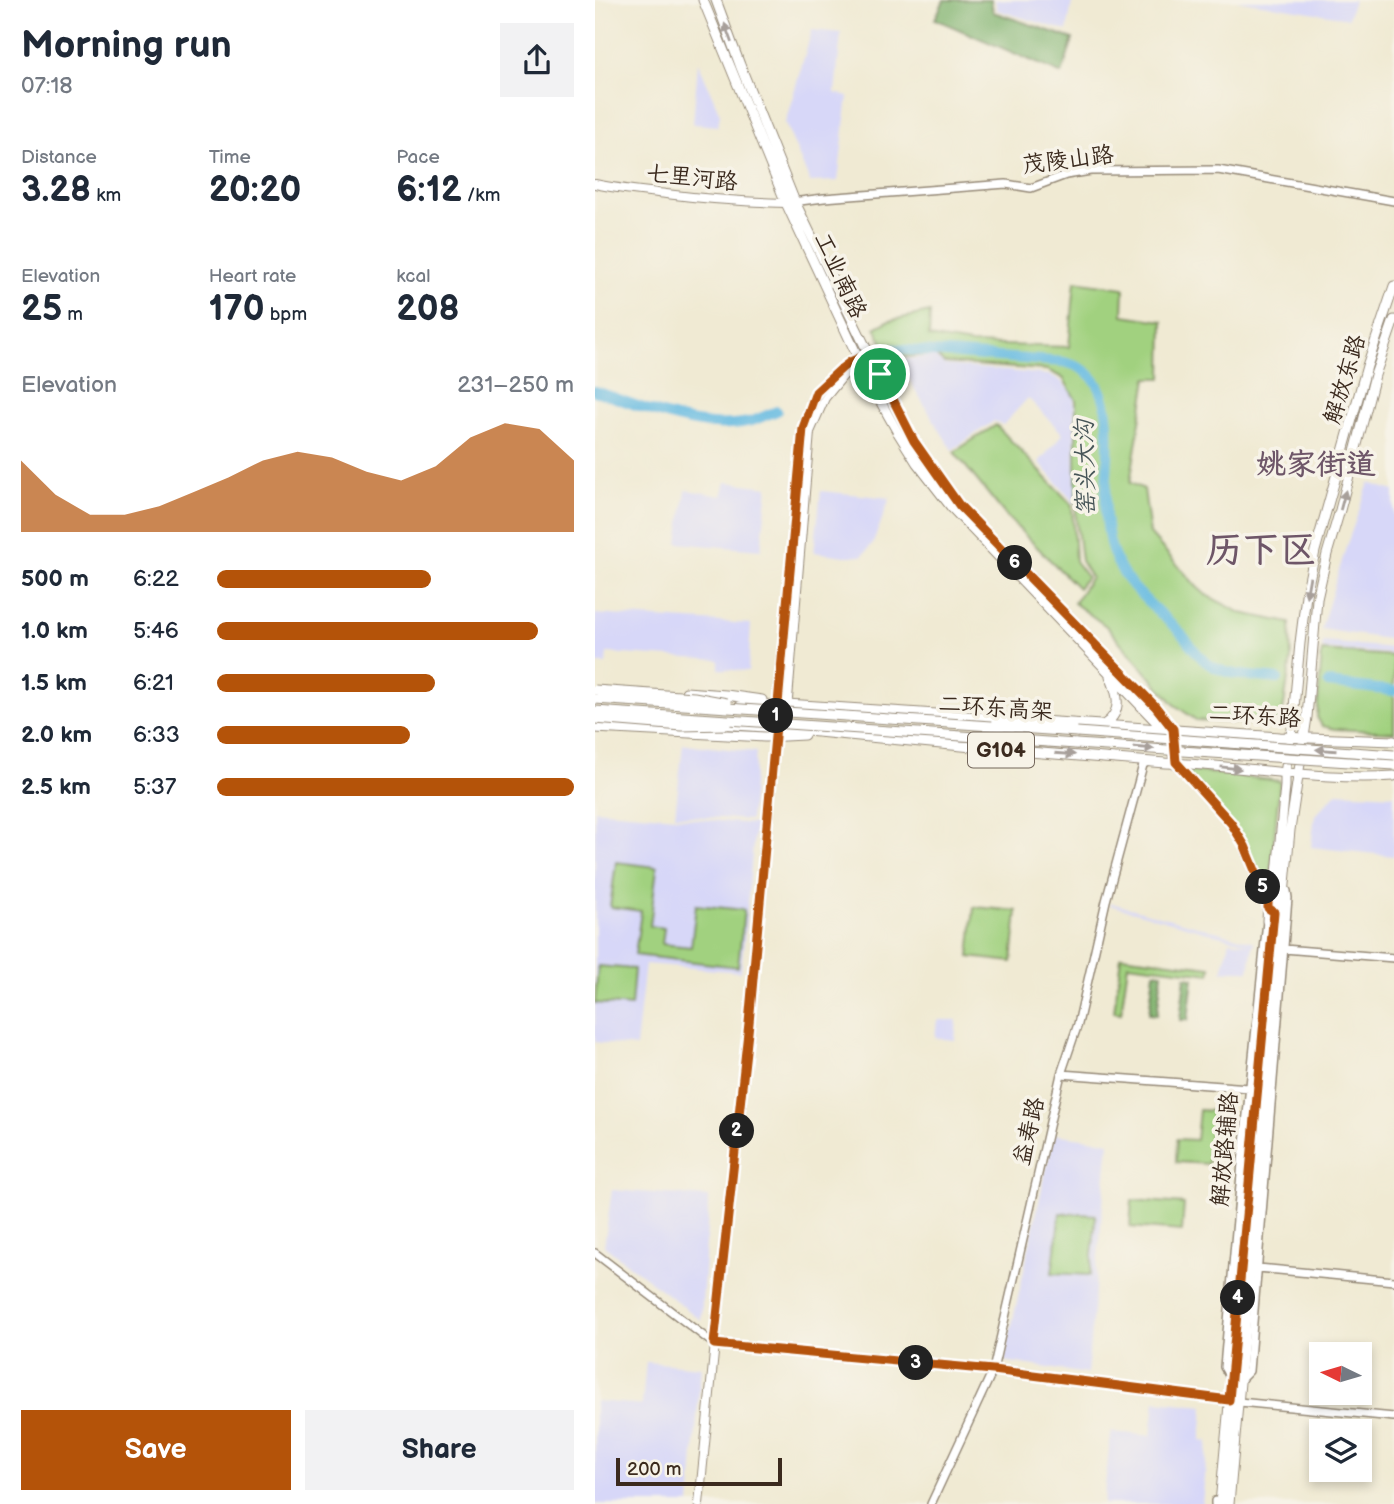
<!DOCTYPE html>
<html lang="en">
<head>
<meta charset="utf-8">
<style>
	:root { --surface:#fff; --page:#f2f2f3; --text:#1f2937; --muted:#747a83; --accent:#b45309 }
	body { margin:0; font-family:"Balsamiq Sans","LXGW WenKai TC",sans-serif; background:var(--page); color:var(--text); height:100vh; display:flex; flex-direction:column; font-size:26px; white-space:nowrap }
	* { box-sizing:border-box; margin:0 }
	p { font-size:23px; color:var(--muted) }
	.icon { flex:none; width:38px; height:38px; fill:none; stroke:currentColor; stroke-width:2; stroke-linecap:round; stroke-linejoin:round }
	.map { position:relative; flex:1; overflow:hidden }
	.details { display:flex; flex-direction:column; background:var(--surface); width:595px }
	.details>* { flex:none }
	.needle { width:46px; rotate:275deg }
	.tools { position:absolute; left:714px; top:1342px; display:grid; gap:14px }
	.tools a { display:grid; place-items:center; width:63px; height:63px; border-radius:0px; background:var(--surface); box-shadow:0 4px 10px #0003; font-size:35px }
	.scale { position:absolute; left:21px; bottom:18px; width:166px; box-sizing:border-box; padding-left:7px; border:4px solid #3b2a1e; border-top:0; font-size:19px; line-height:24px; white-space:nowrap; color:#3b2a1e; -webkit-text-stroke:5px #f7f3e8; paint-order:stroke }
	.pin { position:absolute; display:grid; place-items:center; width:60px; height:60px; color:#fff; margin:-30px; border:4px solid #fff; border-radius:50%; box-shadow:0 2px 7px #0007 }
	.km { position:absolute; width:35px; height:35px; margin:-18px; border-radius:50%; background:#222; color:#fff; font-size:19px; line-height:35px; text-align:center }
	.round { display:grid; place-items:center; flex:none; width:74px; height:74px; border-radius:0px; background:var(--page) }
	.head { display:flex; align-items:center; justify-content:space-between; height:119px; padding:0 21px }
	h1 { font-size:38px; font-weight:800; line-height:52px }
	.figures { display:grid; grid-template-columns:repeat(3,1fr); gap:10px; height:119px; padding:7px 21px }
	.figures div { display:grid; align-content:center }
	.figures b { font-size:35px; font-weight:800 }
	.figures small { font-size:19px; font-weight:400 }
	.figures p { font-size:19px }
	.chart { height:196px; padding:14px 21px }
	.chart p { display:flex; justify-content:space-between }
	.chart svg { width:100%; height:126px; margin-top:7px; fill:var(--accent); opacity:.7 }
	.action { display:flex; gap:14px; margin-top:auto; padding:14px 21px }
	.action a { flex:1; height:80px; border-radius:0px; background:var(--accent); color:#fff; font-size:28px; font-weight:800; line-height:80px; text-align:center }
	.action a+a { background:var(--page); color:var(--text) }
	ul { padding:0 21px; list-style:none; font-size:23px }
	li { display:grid; grid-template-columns:112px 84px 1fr; align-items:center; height:52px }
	li i { height:18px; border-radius:9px; background:var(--accent) }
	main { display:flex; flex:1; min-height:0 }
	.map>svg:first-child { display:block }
	.built { fill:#d7d7f8 }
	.green { fill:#a1d17f; stroke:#6e7e4e; stroke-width:2 }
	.forest { fill:#80b36e; stroke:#5e6e46; stroke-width:2 }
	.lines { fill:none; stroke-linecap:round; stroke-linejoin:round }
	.river { stroke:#64bae1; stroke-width:10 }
	.tertiary-casing { stroke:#968a78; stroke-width:10 }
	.secondary-casing { stroke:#968a78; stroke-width:10 }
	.primary-casing { stroke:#968a78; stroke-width:11 }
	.trunk-casing { stroke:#968a78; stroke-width:11 }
	.tertiary { stroke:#fff; stroke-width:7 }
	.secondary { stroke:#fff; stroke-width:8 }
	.primary { stroke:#fff; stroke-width:9 }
	.trunk { stroke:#fff; stroke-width:9 }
	.trunk-bridge-casing { stroke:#968a78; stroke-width:11; stroke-linecap:butt }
	.trunk-bridge { stroke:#fff; stroke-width:9 }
	.oneway { fill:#a79f9a }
	.route-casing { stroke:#fff; stroke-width:14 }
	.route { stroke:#b45309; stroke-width:9 }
	.labels { text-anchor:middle; stroke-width:7; stroke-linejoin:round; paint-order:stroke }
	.shield { fill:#f7f3e8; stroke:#73665b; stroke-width:2 }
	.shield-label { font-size:21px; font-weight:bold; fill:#3b2a1e }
	.street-label { font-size:23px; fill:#3b2a1e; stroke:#f7f3e8 }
	.water-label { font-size:24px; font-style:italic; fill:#475558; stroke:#f7f3e8 }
	.district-label { font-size:30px; font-weight:bold; fill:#6e5668; stroke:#f7f3e8 }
	.town-label { font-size:37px; font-weight:bold; fill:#6e5668; stroke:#f7f3e8 }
</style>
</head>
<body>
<main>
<section class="details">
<div class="head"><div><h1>Morning run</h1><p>07:18</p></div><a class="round"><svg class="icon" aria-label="share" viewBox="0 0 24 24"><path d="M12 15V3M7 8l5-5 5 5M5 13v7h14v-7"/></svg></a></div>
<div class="figures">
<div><p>Distance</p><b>3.28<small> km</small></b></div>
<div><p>Time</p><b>20:20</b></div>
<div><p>Pace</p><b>6:12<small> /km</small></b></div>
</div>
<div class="figures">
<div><p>Elevation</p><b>25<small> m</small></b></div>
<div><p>Heart rate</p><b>170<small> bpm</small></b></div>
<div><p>kcal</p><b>208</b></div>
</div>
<div class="chart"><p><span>Elevation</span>231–250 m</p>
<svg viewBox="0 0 160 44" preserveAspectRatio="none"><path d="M0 44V19L10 31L20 38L30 38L40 35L50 30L60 25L70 19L80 16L90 18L100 23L110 26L120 21L130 11L140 6L150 8L160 19V44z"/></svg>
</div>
<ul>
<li><b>500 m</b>6:22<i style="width:60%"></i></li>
<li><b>1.0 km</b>5:46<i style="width:90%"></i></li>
<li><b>1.5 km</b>6:21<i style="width:61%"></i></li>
<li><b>2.0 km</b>6:33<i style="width:54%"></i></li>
<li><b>2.5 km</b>5:37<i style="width:100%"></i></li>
</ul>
<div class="action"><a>Save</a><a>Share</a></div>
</section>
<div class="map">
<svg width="799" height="1504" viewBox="0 0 799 1504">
	<rect width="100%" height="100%" fill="#f7f3e8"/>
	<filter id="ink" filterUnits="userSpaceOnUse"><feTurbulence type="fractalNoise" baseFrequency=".0143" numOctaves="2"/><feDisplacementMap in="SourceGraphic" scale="14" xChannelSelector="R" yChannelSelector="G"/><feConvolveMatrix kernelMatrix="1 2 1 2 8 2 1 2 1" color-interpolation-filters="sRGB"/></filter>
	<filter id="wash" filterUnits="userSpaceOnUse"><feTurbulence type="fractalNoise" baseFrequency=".00686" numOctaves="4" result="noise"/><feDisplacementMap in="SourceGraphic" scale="28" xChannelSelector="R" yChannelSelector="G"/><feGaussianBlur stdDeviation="1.57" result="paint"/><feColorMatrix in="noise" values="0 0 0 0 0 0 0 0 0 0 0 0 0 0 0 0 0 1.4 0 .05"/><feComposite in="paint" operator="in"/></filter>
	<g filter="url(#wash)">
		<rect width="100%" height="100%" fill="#f0ead3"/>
		<path class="built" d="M400 0H510L477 2 472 31 402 10Z
			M641 0H759L753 18Z
			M217 30 246 33 240 93 253 96 243 181 215 182 190 123Z
			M103 62 125 114 123 126 98 124Z
			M339 356 350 365 453 375 466 381 479 396 480 504 444 462 468 434 433 398 408 425 399 421 357 450 302 360Z
			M131 482 173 487 166 550 83 543 91 490 127 496Z
			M774 483 799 491V640L726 629 752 544Z
			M226 491 295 498 278 543 267 556H250L219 552Z
			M0 614 156 624 153 671 124 669V660L12 653 11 664H0Z
			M728 642 799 648V654L727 649Z
			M88 744 161 752 155 820 80 815Z
			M742 792 799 795V856L716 847 720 815Z
			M0 810 160 824 146 972 50 964 41 1047 0 1042Z
			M516 903 660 942 658 945 654 971H627L635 941 656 944 515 905Z
			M342 1020H362L360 1040 340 1038Z
			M459 1134 514 1142 492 1374 409 1361Z
			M17 1190 114 1197 106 1320 9 1246Z
			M51 1362 106 1367 95 1504H0V1401L47 1405Z
			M560 1401 609 1406 606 1440 613 1441 607 1504H508L516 1432 556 1436Z"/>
		<path class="green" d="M480 281 529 288 528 315 568 321 567 378H552L535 483 549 489 555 534 602 587 611 595 646 613 695 623 696 659 687 718 673 725 601 720 580 705 511 626 479 603 496 577 486 561 481 519V400L468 378 452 370 349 363 339 354 296 359 280 328 293 321 335 312 334 337 376 344 474 347Z
			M401 425 477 505 480 561 492 577 483 588 412 517 359 452Z
			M727 651 799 656V732L740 729 727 726 722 717Z
			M589 770 685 781 673 900 651 846Z
			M21 862 62 867 55 926 69 928 67 944 96 947 101 905 149 910 143 967 40 955 46 911 15 907Z
			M379 907 422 911 417 962 374 957Z
			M526 956 616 967 615 974 533 964 526 1013 519 1012Z
			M3 966 39 969 36 1006 0 1003Z
			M604 1110 617 1111 613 1164 581 1162 582 1139 601 1140Z
			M537 1200 589 1204 587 1231 535 1227Z
			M465 1213 501 1215 495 1275 457 1273Z"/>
		<path class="forest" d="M349 0H396L398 12 478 39 467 74 340 19Z
			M559 972 567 973 562 1015 554 1014Z
			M590 977 598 978 593 1020H585Z"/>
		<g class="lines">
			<path class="river" d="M291 350 300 349 469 362C480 365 489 368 497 377 525 408 508 479 511 517 512 526 513 535 515 543 524 581 557 605 583 630 593 640 600 653 611 662 630 677 660 676 683 679
				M0 391C50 407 103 434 157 421 165 418 174 414 182 411
				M733 683 799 691"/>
		</g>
	</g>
	<g filter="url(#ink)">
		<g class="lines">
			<defs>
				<path id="tertiary" d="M197 202 229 198 411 184 436 188 471 175 496 171 623 170 799 201
					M689 949 799 958
					M466 1074 654 1088
					M0 1253 119 1344 398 1370 644 1402 799 1417
					M663 1268 799 1281
					M636 1379 629 1367 647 1163 672 921
					M646 1379 654 1371 693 898 692 891
					M336 1504 398 1370 466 1074 483 1024 511 901 548 765 552 762
					M620 1504V1501"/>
				<path id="secondary" d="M0 184C24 189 47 191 71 194 111 199 151 202 191 203
					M189 710 193 699 215 432 230 398 249 375 278 361
					M104 1504 125 1293 154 1023 208 428 221 392 247 368 275 354"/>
				<path id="primary" d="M108 0 191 203 274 381 302 431 322 463 357 508 567 728 581 762 636 823 650 846 673 902 672 921
					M121 0 145 65 200 202 288 383 319 441 364 505 560 706 578 729 580 747
					M510 724C528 711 523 694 515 676
					M625 1504 690 786V773L697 729 705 643 711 595 720 551 772 366 799 286
					M634 1504 690 884 695 830 712 717 722 599 732 554 745 510 780 375 799 320"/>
				<path id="trunk" d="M91 692 131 695 167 700
					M145 706 192 704 685 737 799 741
					M124 724 171 727 398 749 570 763C647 765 722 781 799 776
					M397 726 482 732
					M0 728 170 737 209 735
					M396 738 481 744"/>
			</defs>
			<use href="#tertiary" class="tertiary-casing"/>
			<use href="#secondary" class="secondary-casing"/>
			<use href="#primary" class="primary-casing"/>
			<use href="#trunk" class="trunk-casing"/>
			<use href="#tertiary" class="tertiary"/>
			<use href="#secondary" class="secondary"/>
			<use href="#primary" class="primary"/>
			<use href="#trunk" class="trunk"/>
			<defs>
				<path id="trunk-bridge" d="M0 690 99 697 132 703
					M0 699 397 726
					M0 711 396 738
					M0 719 87 726 131 725
					M482 732 799 755
					M481 744 799 765"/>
			</defs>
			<use href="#trunk-bridge" class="trunk-bridge-casing"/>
			<use href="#trunk-bridge" class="trunk-bridge"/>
		</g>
		<defs><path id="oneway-solid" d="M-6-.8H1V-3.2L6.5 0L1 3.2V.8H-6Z" transform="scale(1.75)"/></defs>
		<g class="oneway">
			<use href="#oneway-solid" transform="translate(133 33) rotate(-110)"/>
			<use href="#oneway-solid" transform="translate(748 500) rotate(-75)"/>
			<use href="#oneway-solid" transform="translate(713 587) rotate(100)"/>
			<use href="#oneway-solid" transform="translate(549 748) rotate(4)"/>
			<use href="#oneway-solid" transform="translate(731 750) rotate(-176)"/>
			<use href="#oneway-solid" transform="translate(470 754) rotate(4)"/>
			<use href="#oneway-solid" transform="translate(636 768) rotate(6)"/>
		</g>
	</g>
	<g class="lines" filter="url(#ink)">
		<defs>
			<path id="route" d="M275 354 319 441 364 505 560 706 578 729 581 762 636 823 650 846 673 902V908L679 912 634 1400 398 1370 119 1344 154 1023 208 428 221 392 247 368 255 362Z"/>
		</defs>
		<use href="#route" class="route-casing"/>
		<use href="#route" class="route"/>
	</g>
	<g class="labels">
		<rect class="shield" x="373" y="732.5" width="66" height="35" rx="5"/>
		<g class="shield-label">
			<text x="406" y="757">G104</text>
		</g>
		<g class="street-label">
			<text transform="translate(473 159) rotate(-7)" y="8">茂陵山路</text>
			<text transform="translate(97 177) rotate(6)" y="8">七里河路</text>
			<text transform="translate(246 275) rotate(65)" y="8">工业南路</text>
			<text transform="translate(749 379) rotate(-73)" y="8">解放东路</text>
			<text transform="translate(401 707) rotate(4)" y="8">二环东高架</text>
			<text transform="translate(660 715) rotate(4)" y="8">二环东路</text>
			<text transform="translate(433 1131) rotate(-77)" y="8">益寿路</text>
			<text transform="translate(629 1149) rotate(-85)" y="8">解放路辅路</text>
		</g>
		<g class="water-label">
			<text transform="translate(490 468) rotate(-91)" y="8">窑头大沟</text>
		</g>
		<g class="district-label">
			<text x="721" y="474">姚家街道</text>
		</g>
		<g class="town-label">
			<text x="666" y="562">历下区</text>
		</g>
	</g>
</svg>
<div class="tools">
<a><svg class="needle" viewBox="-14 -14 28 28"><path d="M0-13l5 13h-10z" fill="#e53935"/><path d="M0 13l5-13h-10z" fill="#747a83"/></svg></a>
<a><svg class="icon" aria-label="layers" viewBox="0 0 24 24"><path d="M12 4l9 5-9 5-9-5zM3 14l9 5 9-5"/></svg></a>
</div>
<div class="scale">200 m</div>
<div class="pin" style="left:285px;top:374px;background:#1e9e55"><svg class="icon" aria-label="arrive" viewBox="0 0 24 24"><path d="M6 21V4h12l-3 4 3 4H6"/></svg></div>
<b class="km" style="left:181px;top:716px">1</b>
<b class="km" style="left:142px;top:1131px">2</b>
<b class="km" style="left:321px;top:1363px">3</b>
<b class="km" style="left:643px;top:1298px">4</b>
<b class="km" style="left:668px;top:887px">5</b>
<b class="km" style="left:420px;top:563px">6</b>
</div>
</main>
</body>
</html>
